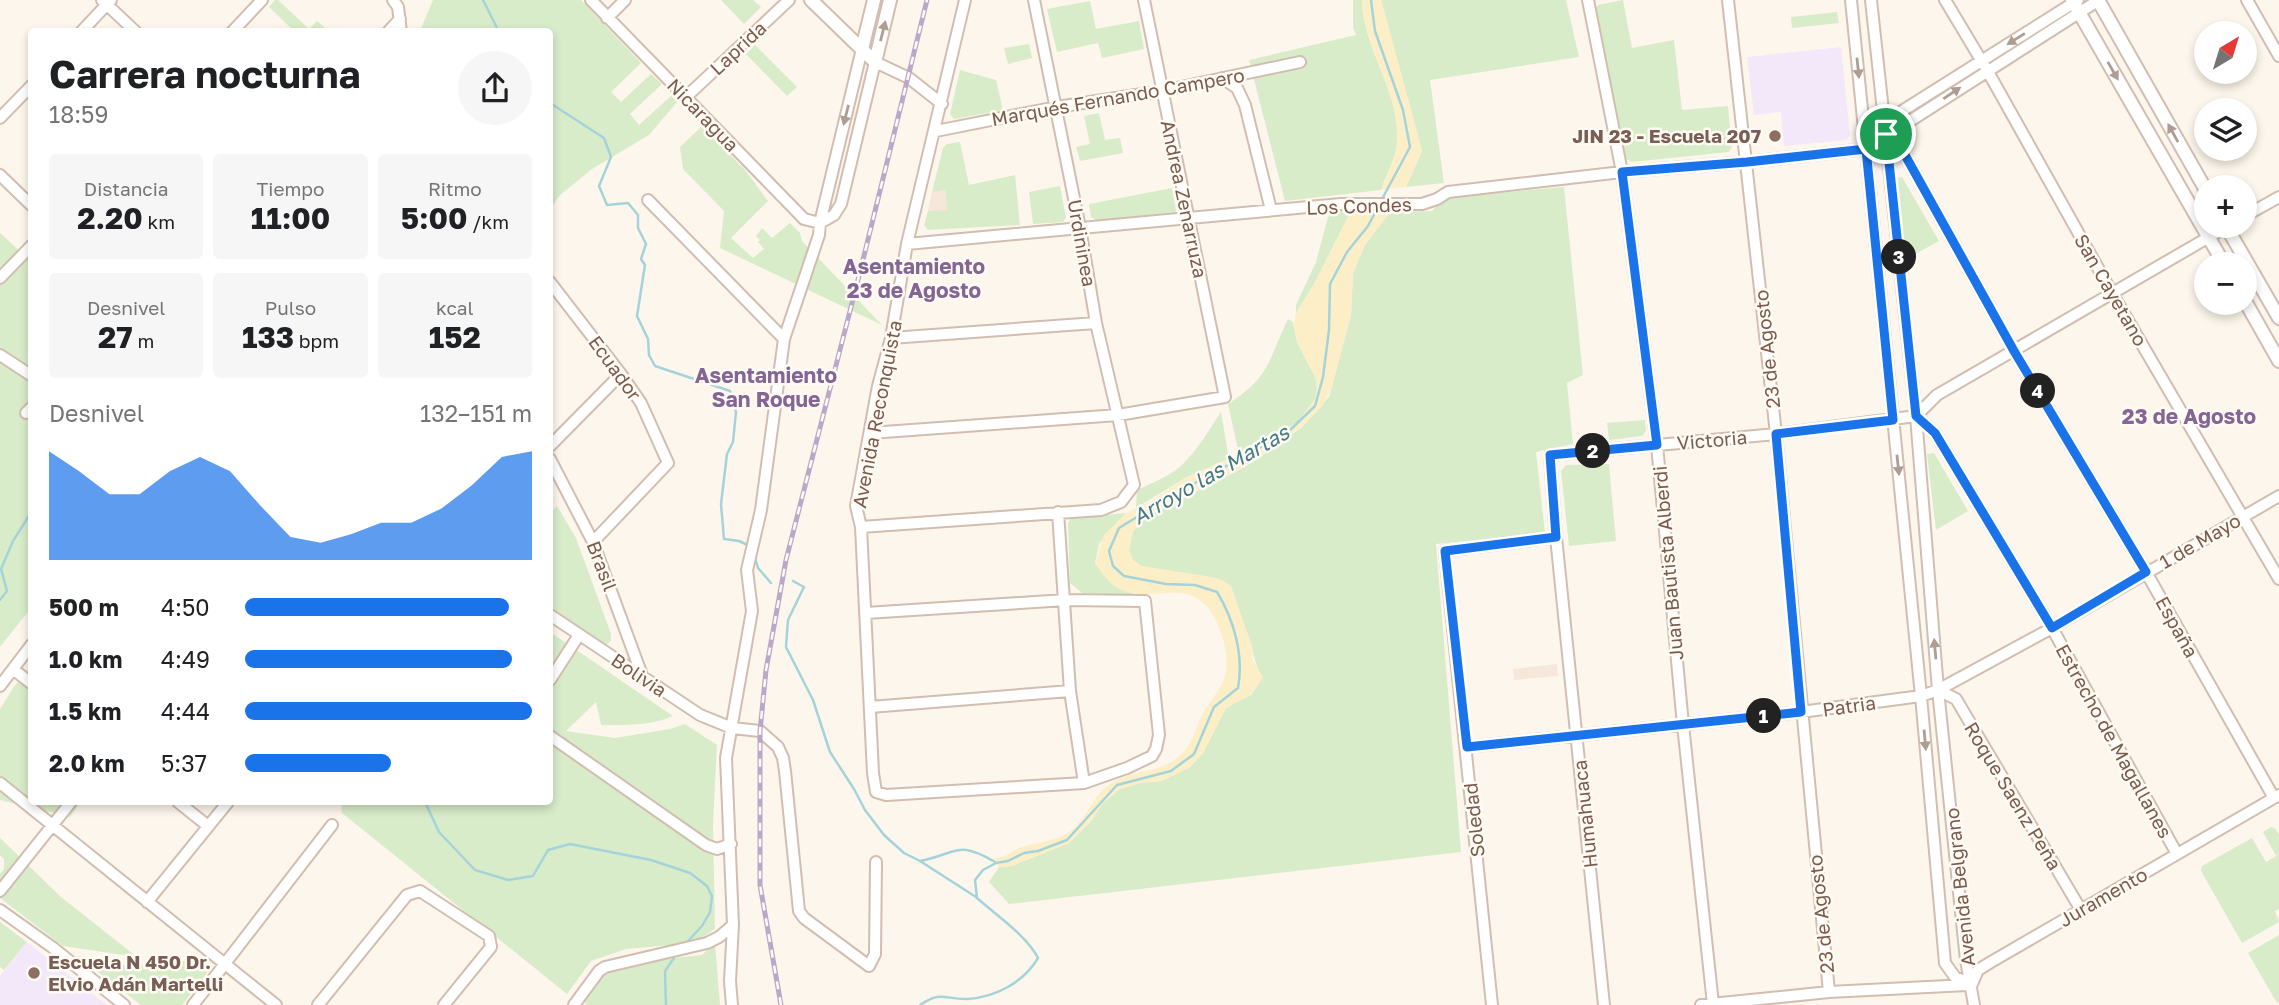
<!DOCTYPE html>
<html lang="es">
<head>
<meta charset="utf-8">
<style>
	:root { --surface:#fff; --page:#f6f6f6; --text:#202124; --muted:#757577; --accent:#1a73e8 }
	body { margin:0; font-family:"Golos Text",sans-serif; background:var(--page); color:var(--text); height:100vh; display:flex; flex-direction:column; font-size:26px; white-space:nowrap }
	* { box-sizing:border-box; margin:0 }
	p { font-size:23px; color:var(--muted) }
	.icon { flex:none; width:38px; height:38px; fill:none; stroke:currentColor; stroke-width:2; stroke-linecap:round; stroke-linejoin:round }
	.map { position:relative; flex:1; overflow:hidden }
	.drawer { position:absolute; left:28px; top:28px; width:525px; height:777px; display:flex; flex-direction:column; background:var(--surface); border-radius:7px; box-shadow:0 4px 10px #0003 }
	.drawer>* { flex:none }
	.needle { width:46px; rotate:38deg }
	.fabs { position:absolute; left:2194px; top:21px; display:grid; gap:14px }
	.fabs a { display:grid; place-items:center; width:63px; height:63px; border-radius:50%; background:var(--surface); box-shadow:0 4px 10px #0003; font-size:35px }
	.pin { position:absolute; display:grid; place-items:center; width:60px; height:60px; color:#fff; margin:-30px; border:4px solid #fff; border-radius:50%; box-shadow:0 2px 7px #0007 }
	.km { position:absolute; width:35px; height:35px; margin:-18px; border-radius:50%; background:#222; color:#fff; font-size:19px; line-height:35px; text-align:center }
	.round { display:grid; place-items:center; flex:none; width:74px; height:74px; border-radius:37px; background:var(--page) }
	.headline { display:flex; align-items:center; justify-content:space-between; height:119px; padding:0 21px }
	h1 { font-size:38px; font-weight:700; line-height:52px }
	.metrics { display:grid; grid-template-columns:repeat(3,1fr); gap:10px; height:119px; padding:7px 21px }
	.metrics div { display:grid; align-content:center; border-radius:7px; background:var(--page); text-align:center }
	.metrics b { font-size:30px; font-weight:700 }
	.metrics small { font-size:19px; font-weight:400 }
	.metrics p { font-size:19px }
	.chart { height:196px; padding:14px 21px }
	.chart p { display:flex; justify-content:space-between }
	.chart svg { width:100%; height:126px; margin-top:7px; fill:var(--accent); opacity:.7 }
	ul { padding:0 21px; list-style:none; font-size:23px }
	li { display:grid; grid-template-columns:112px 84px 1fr; align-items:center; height:52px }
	li i { height:18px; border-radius:9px; background:var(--accent) }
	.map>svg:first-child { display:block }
	.residential { fill:#f5e8da }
	.education { fill:#f3e8fa }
	.green { fill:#d8ecc9 }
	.sand { fill:#fcefc7 }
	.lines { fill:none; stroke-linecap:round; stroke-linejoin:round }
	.stream { stroke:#a5d3da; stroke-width:2.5 }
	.minor-casing { stroke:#d1beb0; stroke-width:14 }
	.tertiary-casing { stroke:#d1beb0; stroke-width:16 }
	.minor { stroke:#fff; stroke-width:10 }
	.tertiary { stroke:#fff; stroke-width:12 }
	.rail-casing { stroke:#b9a8c9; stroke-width:5 }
	.rail { stroke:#fffaf3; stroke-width:2.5; stroke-dasharray:8; stroke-linecap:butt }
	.oneway { fill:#af9d94 }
	.route-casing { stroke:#fff; stroke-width:14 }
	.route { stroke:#1a73e8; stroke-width:9 }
	.education-dot { fill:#8d6e63; stroke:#fffaf3; stroke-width:2.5 }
	.labels { text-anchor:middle; stroke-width:5; stroke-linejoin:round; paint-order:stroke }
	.street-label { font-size:19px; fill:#7a5c4d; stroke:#fffaf3 }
	.education-label { font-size:19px; font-weight:bold; fill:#785e54; stroke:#fffaf3; text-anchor:end }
	.neighbourhood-label { font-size:21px; font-weight:bold; fill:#846695; stroke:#fffaf3 }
	.water-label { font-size:21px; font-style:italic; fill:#437c86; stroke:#fffaf3 }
</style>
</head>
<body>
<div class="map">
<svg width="2279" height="1005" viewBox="0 0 2279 1005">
	<rect width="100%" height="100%" fill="#fdf6ec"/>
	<path class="residential" d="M945 189 947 211H928L932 192Z
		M1557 664 1558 676 1514 680 1513 669Z"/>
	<path class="education" d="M1841 47 1850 135 1847 140 1784 146 1781 112 1754 115 1747 57Z
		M27 942 107 1005H0V976Z"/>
	<path class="green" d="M275 0H278L309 29 317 21 329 31H312L309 29 306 31H294L269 7Z
		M433 0H581L641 63 611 92 621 102 651 74 662 84 630 114 639 125 672 95 678 101 649 135 592 169 559 196 550 210V32L420 31Z
		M721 0H753L761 7 744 24Z
		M1353 0H1362C1363 50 1401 92 1397 143 1396 158 1386 175 1381 190L1285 201 1249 60 1356 35 1353 28Z
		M1381 0H1566L1579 57 1430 80 1444 183 1406 187 1422 151Z
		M1623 0 1632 48 1674 40 1682 110 1728 106 1732 147 1729 152 1632 162 1626 159 1595 10 1598 5Z
		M1090 1 1096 29 1139 21 1144 49 1102 58 1098 43 1057 52 1047 9Z
		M1837 12 1839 23 1792 28 1791 17Z
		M1029 44 1032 58 1008 64 1004 48Z
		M755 45 797 87 787 96 746 54Z
		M960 70 996 80 1003 110 954 119 950 114Z
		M1099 113 1105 140 1120 138 1123 153 1080 161 1076 147 1090 144 1084 116Z
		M702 126 745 170 768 201 731 238 753 258 764 249 758 242 760 240 756 236 762 228 772 238 790 223 800 233 802 241 882 325 720 248 724 211 683 169 680 147Z
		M960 142 969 185 1015 175 1020 225 928 230 924 225 928 211 947 210 945 190 932 192 943 148 947 144Z
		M1902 177 1939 241 1906 259 1897 178Z
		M1060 186 1066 218 1063 222 1033 224 1029 192Z
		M1564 187 1583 375 1567 383 1573 444 1536 452 1545 533 1436 544 1461 852 1009 904 989 882 999 867 1011 866 1069 843 1091 821 1102 804 1120 789 1140 783 1161 781 1189 768 1203 753 1226 708 1252 694 1262 677C1255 664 1255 659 1251 646 1244 623 1234 601 1222 580L1141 566 1133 560 1129 551 1133 531 1147 516 1245 467 1276 446 1302 427 1329 397 1351 315 1353 273 1365 245 1390 212 1432 211 1442 200 1452 197Z
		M1172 188 1176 211 1172 216 1096 220 1091 217 1089 204Z
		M1339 209 1351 211 1313 286 1296 313V305L1316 262 1328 217Z
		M0 233 32 262 31 608 0 647Z
		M1288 319 1293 322 1297 342 1316 379 1317 389 1315 399 1297 423 1239 454 1228 404C1270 377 1268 361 1288 319Z
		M1221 412 1229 459 1187 477 1136 508 1137 490C1152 483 1168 477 1181 466 1197 451 1209 430 1221 412Z
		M1645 420 1646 431 1642 436 1609 440 1607 423Z
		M1934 453 1968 511 1936 530 1927 454Z
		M1609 464 1616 541 1569 546 1561 471 1566 465Z
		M557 506 576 538 611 634V640L608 644H602L550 608V513Z
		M1126 513 1099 544 1095 563C1105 577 1116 588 1133 593L1129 596 1082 593 1070 583 1068 523 1071 518Z
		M550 632 673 716C650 726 626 725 601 725L596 702 566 731 615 738 670 729 685 724 717 745 713 823 715 929 694 943 626 949 591 961 567 994 342 813 341 802H550Z
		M31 666 32 802H81L70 817 0 800V709L13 688Z
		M2271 827 2276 829 2279 835V909L2275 911 2279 922 2242 943 2201 871 2202 866 2252 838 2266 862 2276 856 2263 832Z
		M0 838 61 897 137 957 63 946 0 898V874L4 869V859L0 855Z
		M0 922 27 942 4 970 0 967Z
		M2279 935V1002L2277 1003 2248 953Z
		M715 943 720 1005H586L585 1000 599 971 636 962 702 955Z
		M77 956C93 959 109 964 125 965 154 968 185 952 210 969L182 1005H141Z"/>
	<path class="sand" d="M1362 0H1381L1422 151 1406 187 1381 190C1387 175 1396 158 1397 143 1401 92 1363 50 1362 0Z
		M1351 211 1390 212 1365 245 1353 273 1351 315 1332 387 1323 405 1302 427 1245 467 1147 516 1133 531 1129 551 1133 560 1141 566 1212 577 1222 580 1231 586 1253 649 1252 659 1263 677 1252 694 1226 708 1203 753 1189 768 1161 781 1139 783 1120 789 1102 804 1091 821 1069 843 1011 866 999 867 993 858C1004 859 1008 853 1017 849 1035 841 1055 843 1072 830 1086 819 1091 800 1105 788 1124 771 1152 774 1173 761 1191 749 1193 735 1201 717 1207 703 1221 691 1225 676 1230 658 1223 635 1215 619 1190 571 1151 608 1116 587 1107 582 1101 571 1095 563L1104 535 1126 513 1151 501 1187 477 1244 452 1297 423 1315 399 1317 389 1316 379 1297 342 1294 322 1296 313 1313 286Z"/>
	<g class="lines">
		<path class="stream" d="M483 0 499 32
			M1371 0 1375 31 1403 110 1410 147 1381 201
			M550 103 604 138 611 157 599 186 607 205 628 203 638 215V228L646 244 641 259 645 265 637 316 648 339 649 355 655 366 730 391 736 412 733 442 727 454 721 504 724 539 739 541 750 546
			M755 558 758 568 771 583
			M793 581 804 587 788 620 786 647 813 700 830 752 854 789 865 810 884 835 904 853 920 861C958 854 955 839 995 862
			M0 600 7 591 1 569 13 541 32 511
			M425 802 439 832 475 870 508 880 533 876 548 850 570 844 651 860 690 873 707 886 712 896 710 912 702 926 687 942
			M920 861 976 897
			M666 1005 665 971 674 958
			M920 1005C942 990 945 1000 968 999 996 997 1024 982 1038 958 1027 936 996 915 977 898L975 880 983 870 996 863 1008 861 1024 853 1038 851 1067 840 1117 785 1171 771 1194 754 1214 707 1238 688C1244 655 1234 620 1217 592L1195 585 1166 584 1124 576 1113 566 1109 551 1119 528 1173 495 1287 433 1315 406 1323 377 1329 330 1330 284 1347 252 1368 226 1378 207"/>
		<defs>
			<path id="minor" d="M102 0 136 32
				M393 0 398 7 401 32
				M591 0 804 219 820 223
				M1588 0 1622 172 1657 445 1683 725 1713 1004
				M1728 0 1776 434 1829 992
				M1851 0 1921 696 1945 963 1955 977 1972 984
				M1871 0 1916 416 1938 690 1966 960 1974 1005
				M1945 0 1987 70 2112 293 2279 579
				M2247 0 2279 56
				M607 18 625 0
				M81 32 111 0
				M232 32 262 0
				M388 32 400 19
				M1222 78 1237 88 1245 105 1271 210
				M686 97 789 0
				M0 118 32 85
				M1893 124H1902L1910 121 2099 0
				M936 131 1057 107 1162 91 1300 62
				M1886 133 1900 146 2014 351 2146 572 2274 798
				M0 175 32 206
				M648 200 784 339
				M2245 216 2279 197
				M820 223 834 215 841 204 875 62 909 78 942 104
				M907 244 1341 204H1422L1437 199 1448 192 1622 172 1747 162 1866 149 1886 133 1902 111 2078 0
				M0 278 32 245
				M550 282 621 374 641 403 668 463 593 542
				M891 338 1096 323
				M0 355 32 376
				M26 413 32 407
				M1916 416 1935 433 2052 628 2177 854
				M1916 416 1937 395 2228 226
				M870 433 1118 415 1225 397 1144 0
				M550 446 621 374
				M550 459 593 542 643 678
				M1058 512 1070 691 1084 783
				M861 527 1101 510 1121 502 1134 485 1096 323 1080 228 1034 0
				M866 613 1066 600 1145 601 1159 735 1156 749 1152 756 1127 768 1084 783 886 795 876 792 873 773 861 527 856 506 878 386 891 338 907 244 965 0
				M550 615 700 715 732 728 760 731 778 747 783 758 785 771 799 911 804 918 869 966 875 954 876 862
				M13 669 32 684
				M550 680 579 635
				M0 686 32 644
				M1938 690 1956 699 2081 910
				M870 707 1070 691
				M550 736 706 845 717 849 731 844
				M1467 747 1801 712 1921 696 1938 690 2052 628 2279 496
				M0 783 276 1005
				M178 802 208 826
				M0 891 71 802
				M147 902 228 802
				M0 910 52 947 124 1005
				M1972 984 1978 970 1991 962 2279 795
				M193 1005 332 825
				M318 1005 407 895 420 891 489 936 491 947 444 1005
				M574 1005 599 971 605 967 707 943 719 937 733 925
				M732 1005 730 981 733 925 726 758 752 611 747 570 761 510 784 339 819 235 820 223 862 49
				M1492 1005 1445 551 1556 537
				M1604 1005 1556 537 1550 455 1776 434 1916 416
				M1701 1005 1829 992 1967 985"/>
			<path id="tertiary" d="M811 0 875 62 890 0
				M2072 0 2224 264
				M2098 0 2207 192
				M862 49 874 0
				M2226 226 2279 318
				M2245 301 2279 361"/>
		</defs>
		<use href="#minor" class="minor-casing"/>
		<use href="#tertiary" class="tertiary-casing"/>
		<use href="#minor" class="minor"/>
		<use href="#tertiary" class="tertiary"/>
		<defs>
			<path id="rail" d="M781 1005 760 885V731L766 670 786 560 860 272 927 0"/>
		</defs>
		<use href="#rail" class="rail-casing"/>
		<use href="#rail" class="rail"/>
	</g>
	<defs><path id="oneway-solid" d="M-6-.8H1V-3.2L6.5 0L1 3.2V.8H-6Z" transform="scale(1.75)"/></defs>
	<g class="oneway">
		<use href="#oneway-solid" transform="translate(883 31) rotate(-76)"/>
		<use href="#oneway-solid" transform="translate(2016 39) rotate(148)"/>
		<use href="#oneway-solid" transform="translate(1858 68) rotate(84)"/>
		<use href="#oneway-solid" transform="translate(2113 71) rotate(60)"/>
		<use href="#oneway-solid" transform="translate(1952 93) rotate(-34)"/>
		<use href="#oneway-solid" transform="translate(846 115) rotate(104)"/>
		<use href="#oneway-solid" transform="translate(2173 133) rotate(-119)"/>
		<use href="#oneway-solid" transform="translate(1898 465) rotate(84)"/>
		<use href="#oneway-solid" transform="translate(1935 649) rotate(-95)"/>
		<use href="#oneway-solid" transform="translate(1925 740) rotate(85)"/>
	</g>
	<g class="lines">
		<defs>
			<path id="route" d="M1886 134 1866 149 1893 420 1776 434 1801 712 1467 747 1445 551 1556 537 1550 455 1657 445 1622 172 1747 162 1866 149 1886 134 1916 416 1935 433 2052 628 2146 572 2014 351 1900 146 1886 134"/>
		</defs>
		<use href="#route" class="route-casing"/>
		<use href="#route" class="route"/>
	</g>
	<g class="education-dot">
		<circle cx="1775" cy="136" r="7"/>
		<circle cx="34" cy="973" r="7"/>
	</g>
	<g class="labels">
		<g class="street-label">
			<text transform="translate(738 48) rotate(-43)" y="7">Laprida</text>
			<text transform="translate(1118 97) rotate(-10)" y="7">Marqués Fernando Campero</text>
			<text transform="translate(703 115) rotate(46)" y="7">Nicaragua</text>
			<text transform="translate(1184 199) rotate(78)" y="7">Andrea Zenarruza</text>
			<text transform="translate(1359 206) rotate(-2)" y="7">Los Condes</text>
			<text transform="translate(1082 243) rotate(80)" y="7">Urdininea</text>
			<text transform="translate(2111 290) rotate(60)" y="7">San Cayetano</text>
			<text transform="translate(1767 349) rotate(-96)" y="7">23 de Agosto</text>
			<text transform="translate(615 368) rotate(54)" y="7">Ecuador</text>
			<text transform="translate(877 414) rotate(-79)" y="7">Avenida Reconquista</text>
			<text transform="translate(1712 440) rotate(-5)" y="7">Victoria</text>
			<text transform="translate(2200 541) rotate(-30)" y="7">1 de Mayo</text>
			<text transform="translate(1668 563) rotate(-95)" y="7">Juan Bautista Alberdi</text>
			<text transform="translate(602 566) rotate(69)" y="7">Brasil</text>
			<text transform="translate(2177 627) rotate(61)" y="7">España</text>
			<text transform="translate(639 675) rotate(34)" y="7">Bolivia</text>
			<text transform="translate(1849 706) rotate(-8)" y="7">Patria</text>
			<text transform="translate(2114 741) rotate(61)" y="7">Estrecho de Magallanes</text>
			<text transform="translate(2013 796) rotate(59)" y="7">Roque Saenz Peña</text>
			<text transform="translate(1585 814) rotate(-96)" y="7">Humahuaca</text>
			<text transform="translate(1474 820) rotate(-96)" y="7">Soledad</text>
			<text transform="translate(1960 887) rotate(-96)" y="7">Avenida Belgrano</text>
			<text transform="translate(2103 897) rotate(-30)" y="7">Juramento</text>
			<text transform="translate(1821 914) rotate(-96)" y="7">23 de Agosto</text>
		</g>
		<g class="education-label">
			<text x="1761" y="143">JIN 23 - Escuela 207</text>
			<text x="48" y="969" text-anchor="start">Escuela N 450 Dr.<tspan x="48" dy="22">Elvio Adán Martelli</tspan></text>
		</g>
		<g class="neighbourhood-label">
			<text x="914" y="274">Asentamiento<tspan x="914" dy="24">23 de Agosto</tspan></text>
			<text x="766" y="383">Asentamiento<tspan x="766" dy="24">San Roque</tspan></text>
			<text x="2189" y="424">23 de Agosto</text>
		</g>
		<g class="water-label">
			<text transform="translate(1211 475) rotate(-30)" y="7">Arroyo las Martas</text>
		</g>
	</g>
</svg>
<div class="fabs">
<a><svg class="needle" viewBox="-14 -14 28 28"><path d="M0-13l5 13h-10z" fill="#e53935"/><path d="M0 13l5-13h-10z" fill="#757577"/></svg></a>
<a><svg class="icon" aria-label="layers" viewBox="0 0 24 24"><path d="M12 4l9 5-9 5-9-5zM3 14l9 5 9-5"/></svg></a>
<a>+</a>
<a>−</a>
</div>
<div class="pin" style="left:1886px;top:134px;background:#1e9e55"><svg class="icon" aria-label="arrive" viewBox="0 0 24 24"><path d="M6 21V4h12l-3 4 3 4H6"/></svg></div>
<b class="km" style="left:1764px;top:716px">1</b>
<b class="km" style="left:1593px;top:451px">2</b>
<b class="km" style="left:1899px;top:257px">3</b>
<b class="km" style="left:2038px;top:391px">4</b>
<section class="drawer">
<div class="headline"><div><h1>Carrera nocturna</h1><p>18:59</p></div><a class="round"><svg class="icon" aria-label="share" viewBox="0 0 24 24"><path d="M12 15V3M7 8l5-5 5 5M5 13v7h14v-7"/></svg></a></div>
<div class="metrics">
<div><p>Distancia</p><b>2.20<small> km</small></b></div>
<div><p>Tiempo</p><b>11:00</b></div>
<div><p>Ritmo</p><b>5:00<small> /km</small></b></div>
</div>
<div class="metrics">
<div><p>Desnivel</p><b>27<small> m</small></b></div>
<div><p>Pulso</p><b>133<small> bpm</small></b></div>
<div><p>kcal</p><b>152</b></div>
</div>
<div class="chart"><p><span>Desnivel</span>132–151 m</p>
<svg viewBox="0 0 160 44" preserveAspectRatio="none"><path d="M0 44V6L10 13L20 21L30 21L40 13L50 8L60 13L70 25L80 36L90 38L100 35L110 31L120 31L130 26L140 18L150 8L160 6V44z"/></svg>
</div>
<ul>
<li><b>500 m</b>4:50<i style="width:92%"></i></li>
<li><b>1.0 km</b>4:49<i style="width:93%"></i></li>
<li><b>1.5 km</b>4:44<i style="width:100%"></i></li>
<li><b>2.0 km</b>5:37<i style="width:51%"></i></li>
</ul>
</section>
</div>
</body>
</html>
